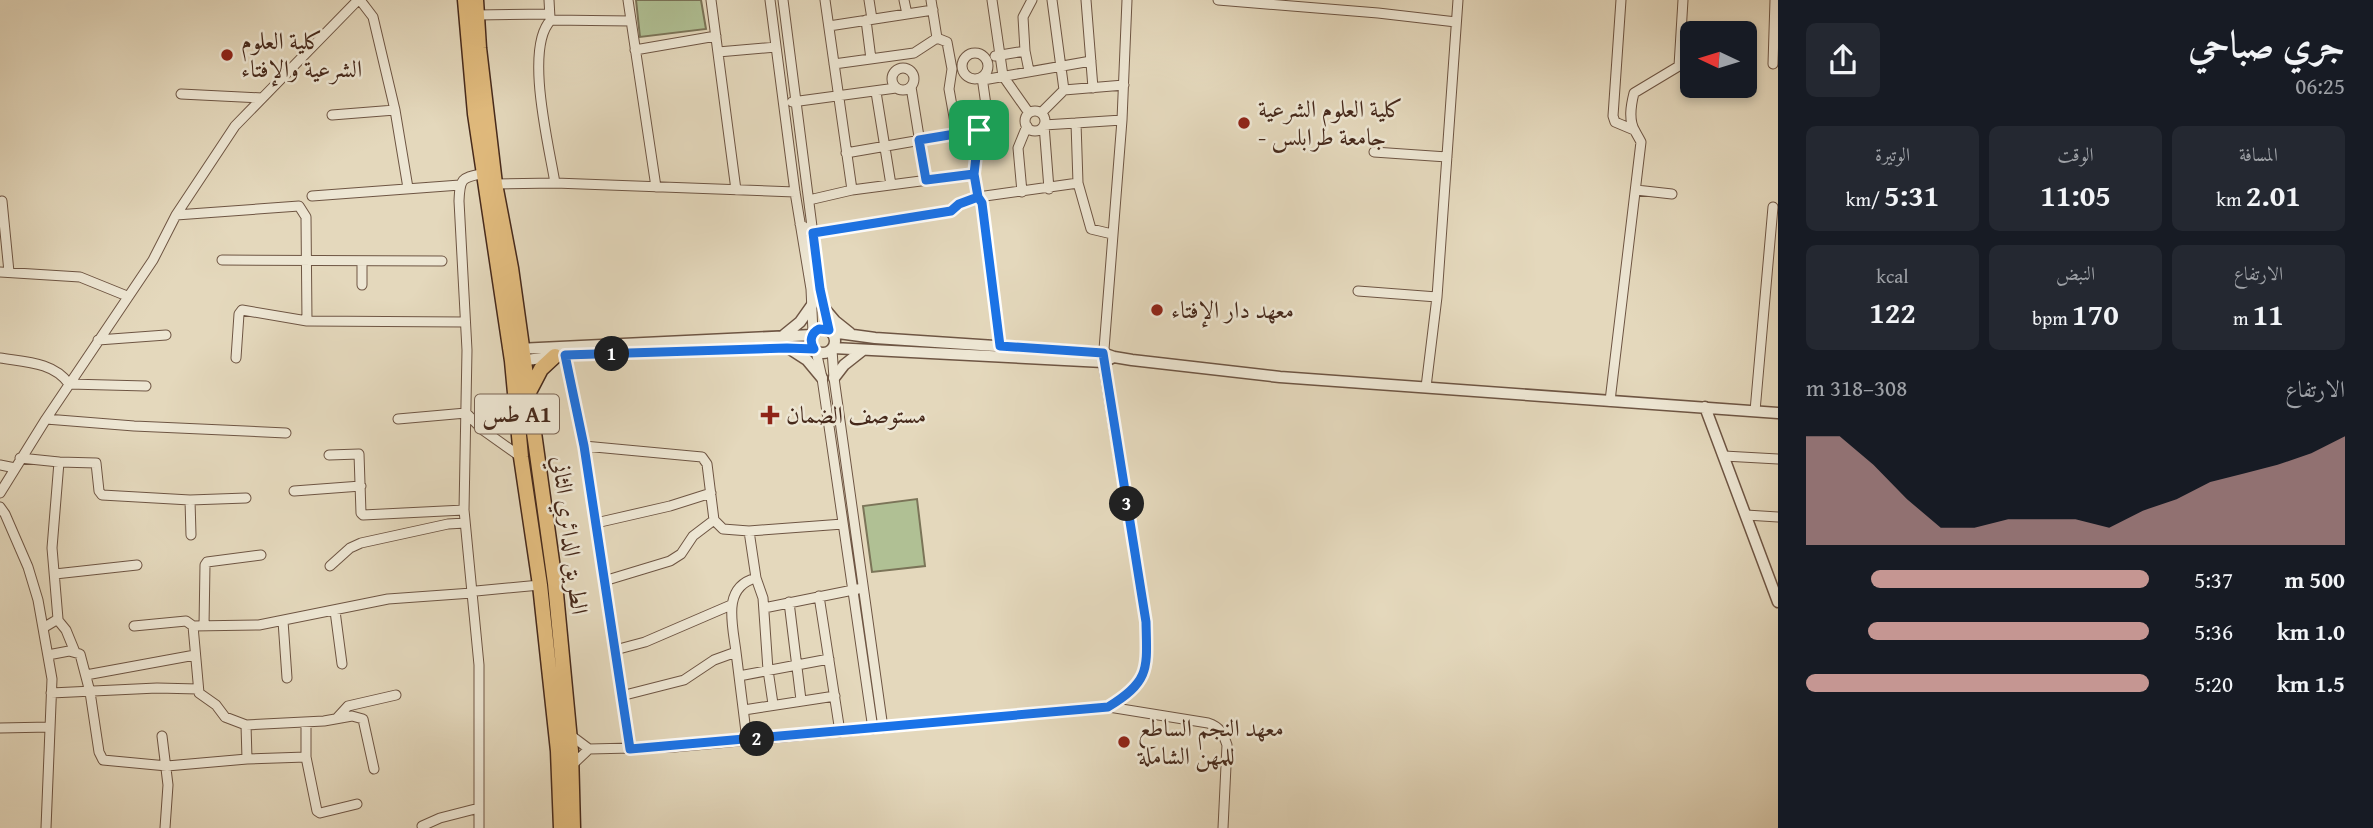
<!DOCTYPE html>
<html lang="ar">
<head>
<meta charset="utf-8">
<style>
	:root { --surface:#171b24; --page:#242831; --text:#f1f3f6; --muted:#9ea1a6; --accent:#c59692 }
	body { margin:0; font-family:"Gentium Book Plus",Amiri,serif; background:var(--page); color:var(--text); direction:rtl; height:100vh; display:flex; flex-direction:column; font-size:26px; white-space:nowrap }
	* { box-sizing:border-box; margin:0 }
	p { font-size:23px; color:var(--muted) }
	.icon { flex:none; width:38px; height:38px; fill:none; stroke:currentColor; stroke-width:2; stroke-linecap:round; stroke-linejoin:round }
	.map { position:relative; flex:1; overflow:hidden; direction:ltr }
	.sheet { display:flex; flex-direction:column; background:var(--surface); width:595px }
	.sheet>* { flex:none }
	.needle { width:46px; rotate:274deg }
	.tools { position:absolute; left:1680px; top:21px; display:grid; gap:14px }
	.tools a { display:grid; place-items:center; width:77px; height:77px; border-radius:10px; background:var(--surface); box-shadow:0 4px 10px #0003; font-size:35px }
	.pin { position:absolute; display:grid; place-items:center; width:60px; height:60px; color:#fff; margin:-30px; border-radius:14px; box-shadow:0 4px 10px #0006 }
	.km { position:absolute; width:35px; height:35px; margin:-18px; border-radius:50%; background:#222; color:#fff; font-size:19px; line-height:35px; text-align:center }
	.round { display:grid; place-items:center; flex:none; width:74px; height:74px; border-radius:10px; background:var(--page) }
	.overview { display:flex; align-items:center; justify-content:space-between; height:119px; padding:0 28px }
	h1 { font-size:38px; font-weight:600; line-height:52px }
	.stats { display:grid; grid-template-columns:repeat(3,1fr); gap:10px; height:119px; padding:7px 28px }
	.stats div { display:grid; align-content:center; border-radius:10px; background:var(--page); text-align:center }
	.stats b { font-size:30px; font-weight:600 }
	.stats small { font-size:19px; font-weight:400 }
	.stats p { font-size:19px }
	.chart { height:196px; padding:14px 28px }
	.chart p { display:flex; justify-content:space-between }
	.chart svg { width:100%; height:126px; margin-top:7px; fill:var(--accent); opacity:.7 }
	ul { padding:0 28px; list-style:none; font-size:23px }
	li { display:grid; grid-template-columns:112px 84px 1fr; align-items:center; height:52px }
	li i { height:18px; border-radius:9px; background:var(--accent) }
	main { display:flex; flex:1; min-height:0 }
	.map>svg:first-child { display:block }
	.green { fill:#b0c094; stroke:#7b7458; stroke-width:2 }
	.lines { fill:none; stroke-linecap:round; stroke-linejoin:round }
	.minor-casing { stroke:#6e5543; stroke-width:11 }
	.tertiary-casing { stroke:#6e5543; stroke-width:13 }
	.trunk-casing { stroke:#46291b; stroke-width:17 }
	.minor { stroke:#ede6d3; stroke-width:9 }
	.tertiary { stroke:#ede6d3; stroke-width:10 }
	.trunk { stroke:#e2bc7e; stroke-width:14 }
	.route-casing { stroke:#fff; stroke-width:14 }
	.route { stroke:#1a73e8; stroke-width:9 }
	.poi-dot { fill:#8f2418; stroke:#ede6d3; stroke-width:2.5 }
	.labels { text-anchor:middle; stroke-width:5; stroke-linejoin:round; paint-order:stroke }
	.shield { fill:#ede6d3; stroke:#786252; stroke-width:2 }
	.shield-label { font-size:23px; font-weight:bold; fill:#46291b }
	.poi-label { font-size:24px; fill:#46291b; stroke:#ede6d3; text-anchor:start }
	.street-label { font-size:24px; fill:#46291b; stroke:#ede6d3 }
</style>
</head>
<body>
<main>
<section class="sheet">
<div class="overview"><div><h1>جري صباحي</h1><p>06:25</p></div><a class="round"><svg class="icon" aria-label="share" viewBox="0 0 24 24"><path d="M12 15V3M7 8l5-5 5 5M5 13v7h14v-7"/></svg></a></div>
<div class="stats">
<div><p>المسافة</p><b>2.01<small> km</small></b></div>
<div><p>الوقت</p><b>11:05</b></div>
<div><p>الوتيرة</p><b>5:31<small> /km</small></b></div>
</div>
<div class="stats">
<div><p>الارتفاع</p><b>11<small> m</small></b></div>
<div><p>النبض</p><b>170<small> bpm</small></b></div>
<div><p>kcal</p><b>122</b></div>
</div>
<div class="chart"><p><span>الارتفاع</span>308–318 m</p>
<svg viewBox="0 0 160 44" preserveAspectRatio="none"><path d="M0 44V6L10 6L20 16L30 28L40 38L50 38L60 35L70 35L80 35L90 38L100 32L110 28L120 22L130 19L140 16L150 12L160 6V44z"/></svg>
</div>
<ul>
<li><b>500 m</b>5:37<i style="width:81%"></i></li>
<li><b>1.0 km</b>5:36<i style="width:82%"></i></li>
<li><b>1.5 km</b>5:20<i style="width:100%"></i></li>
</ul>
</section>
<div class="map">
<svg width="1778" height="828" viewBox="0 0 1778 828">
	<rect width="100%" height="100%" fill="#e4d8bc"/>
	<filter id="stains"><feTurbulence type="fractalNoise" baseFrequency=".00286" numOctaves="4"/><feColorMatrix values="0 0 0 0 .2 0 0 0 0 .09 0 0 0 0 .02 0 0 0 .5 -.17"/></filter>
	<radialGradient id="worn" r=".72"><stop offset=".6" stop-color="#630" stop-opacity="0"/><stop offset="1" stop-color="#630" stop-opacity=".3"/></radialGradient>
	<path class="green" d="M636 0H701L706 29 640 37Z
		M917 499 925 566 872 572 863 506Z"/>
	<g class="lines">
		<defs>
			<path id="minor" d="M360 0 373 17 395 110
				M549 0 550 18
				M628 0 656 187
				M711 0 736 190
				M770 0 795 192 811 289 813 333
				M783 0 820 289 829 330
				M869 0 872 19
				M904 0 907 14
				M931 0 937 38
				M992 0 1003 76 1029 113
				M1052 0 1064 90
				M1086 0 1093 88
				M1218 0 1378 13 1456 22
				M1621 0 1613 116 1615 122 1634 130
				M476 15 549 14
				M551 20C524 47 549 146 555 183
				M551 20 631 21
				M866 20 871 59
				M829 26 933 10
				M937 38 947 42 952 69 949 89 957 134
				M635 50 716 36
				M1025 51 1023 17 1032 0
				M718 52 776 47
				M962 66a13 13 0 1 1 26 0a13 13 0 1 1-26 0Z
				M995 56 1025 51 1029 71
				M834 64 914 53 937 38
				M1773 64 1775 0
				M892 79a11 11 0 1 1 22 0a11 11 0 1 1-22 0Z
				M982 77 987 112 979 130 974 174 978 197 982 203 1000 346
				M983 80 1091 61
				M911 87 926 180
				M876 92 891 185
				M181 94 262 98
				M792 102 896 88
				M1025 121a10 10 0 1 1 20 0a10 10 0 1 1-20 0Z
				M1041 113 1064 90 1124 85
				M332 115 395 110 408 188
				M1374 152 1447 157
				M846 153 979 130
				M1078 183 1076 123 1122 120
				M495 184 555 183 795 192
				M1049 189 1044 125 1076 123
				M852 190 974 174
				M1636 190 1672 194
				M1022 192 1018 148 1027 126
				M312 196 460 185
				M809 200 852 190 825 0
				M2 201 9 272
				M176 215 299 206 306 217 307 321 464 322
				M800 224 813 233 951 211 959 204 978 197 1078 183 1091 229 1112 234
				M222 260 442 261
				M362 261V285
				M0 272 80 277 127 296
				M1358 291 1437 297
				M98 340 166 335
				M832 350 834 378 883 728
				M816 351 822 378 873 729
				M565 355 584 446 630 749
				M0 358C24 362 54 362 69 384L146 386
				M236 358 239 314 242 310 307 321
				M1426 387 1437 297 1458 0
				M1610 401 1641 142C1639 138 1637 135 1635 131 1628 120 1631 105 1634 93L1679 66 1683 0
				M1755 411 1773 207
				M46 419 134 426 286 433
				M398 419 466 413 483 430 521 457
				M584 446 702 457 707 464 714 520 723 529 749 531 843 524
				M329 455 359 454 361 513 363 515 464 510
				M1724 456 1778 459
				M20 458 59 462 52 548 58 619 43 628
				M59 462 96 463 99 491 102 495 190 500 246 498
				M0 465 15 468
				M294 491 361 486
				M0 493 46 419 153 260 176 215 235 126 358 0
				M190 500 191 535
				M0 507 5 514 28 567 38 600 52 679 46 828
				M1746 515 1778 517
				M596 523 670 506 711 493
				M749 531 756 578 763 598 768 670 773 704
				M330 566 350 548 361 543 448 524 465 523
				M55 574 137 565
				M604 581 670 561 681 554 693 536 714 520
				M819 596 840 732
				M789 602 801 700
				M764 608 858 589
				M335 611 342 664
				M57 619 66 630 75 652
				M283 621 287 678
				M134 626 186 621 193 626 259 625 388 599 472 593 476 591 540 585
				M193 626 199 693 216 705 225 717 246 725 247 759
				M204 626 205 565 207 562 261 555
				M615 650 645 642 731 605
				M736 652 747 740
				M48 655 69 651 80 654 90 692 99 752 103 760 167 766 247 759 306 757 317 811 320 813 357 804
				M86 675 195 655
				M739 676 829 659
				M51 693 157 688 198 689
				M621 696 684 680 714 660 736 652C733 626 721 587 756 578
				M1109 707 1208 723C1220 727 1223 733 1227 745L1223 828
				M744 710 835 696
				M337 718 348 706 396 695
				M246 725 324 721 352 716 363 719 374 769
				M0 728 50 727
				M569 734 589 749 674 747 1108 707C1151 682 1147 667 1146 622L1103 362 1122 120 1127 0
				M162 736 168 785 165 828
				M306 757V722
				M571 766 589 749
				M422 826 440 818 479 808
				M479 828V665L464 510 467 350 459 201C460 177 462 178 484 173"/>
			<path id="tertiary" d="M824 308 835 321 850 333
				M811 341a12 12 0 1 1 24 0a12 12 0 1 1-24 0Z
				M831 332 875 338 1103 353 1114 357 1132 360 1280 377 1778 413
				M784 335 800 322 812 305
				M833 348 1103 362 1114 357
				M518 349 812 335
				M790 349 807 360 822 378
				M519 361 565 355 787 347 814 349
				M834 378 844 365 863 350
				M1705 407 1778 602"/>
			<path id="trunk" d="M465 0 475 114 512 361 521 457 540 585 558 751 561 828
				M476 0 479 48 495 184 511 268 555 583 571 751 573 828
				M529 392 541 369 555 356"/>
		</defs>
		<use href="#minor" class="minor-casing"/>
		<use href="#tertiary" class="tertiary-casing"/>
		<use href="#trunk" class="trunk-casing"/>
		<use href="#minor" class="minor"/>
		<use href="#tertiary" class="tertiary"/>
		<use href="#trunk" class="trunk"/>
	</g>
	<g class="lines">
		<defs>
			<path id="route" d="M979 130 974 174 978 197 959 204 951 211 813 233 820 289 829 330 819 329C811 333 809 341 814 349L787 348 565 355 584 446 630 749 1108 707C1151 681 1147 668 1146 622L1103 353 1000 346 982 203 978 197 974 174 926 180 919 140 979 130"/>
		</defs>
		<use href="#route" class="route-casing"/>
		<use href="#route" class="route"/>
	</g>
	<g class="poi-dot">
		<circle cx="227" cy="55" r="7"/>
		<circle cx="1244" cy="123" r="7"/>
		<circle cx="1157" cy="310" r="7"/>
		<path d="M766.5 404.5h7v7h7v7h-7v7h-7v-7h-7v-7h7z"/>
		<circle cx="1124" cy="742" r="7"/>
	</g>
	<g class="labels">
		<rect class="shield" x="475" y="394.5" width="84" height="39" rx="5"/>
		<g class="shield-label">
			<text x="517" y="422">طس A1</text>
		</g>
		<g class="poi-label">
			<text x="241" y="49">كلية العلوم<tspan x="241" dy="28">الشرعية والإفتاء</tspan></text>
			<text x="1258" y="117">كلية العلوم الشرعية<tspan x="1258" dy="28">- جامعة طرابلس</tspan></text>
			<text x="1171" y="318">معهد دار الإفتاء</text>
			<text x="786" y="423">مستوصف الضمان</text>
			<text x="1138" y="736">معهد النجم الساطع<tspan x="1138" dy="28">للمهن الشاملة</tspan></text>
		</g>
		<g class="street-label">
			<text transform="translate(570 535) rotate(83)" y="8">الطريق الدائري الثاني</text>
		</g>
	</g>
	<rect width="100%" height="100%" filter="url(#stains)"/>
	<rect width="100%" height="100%" fill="url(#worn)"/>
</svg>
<div class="tools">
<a><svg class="needle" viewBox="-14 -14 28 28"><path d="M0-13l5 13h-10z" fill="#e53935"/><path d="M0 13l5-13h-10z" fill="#9ea1a6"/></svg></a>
</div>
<div class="pin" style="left:979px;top:130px;background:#1e9e55"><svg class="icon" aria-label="arrive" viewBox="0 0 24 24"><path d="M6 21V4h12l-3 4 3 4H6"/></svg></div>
<b class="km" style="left:612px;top:354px">1</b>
<b class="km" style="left:757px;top:739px">2</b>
<b class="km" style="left:1127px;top:504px">3</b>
</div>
</main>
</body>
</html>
